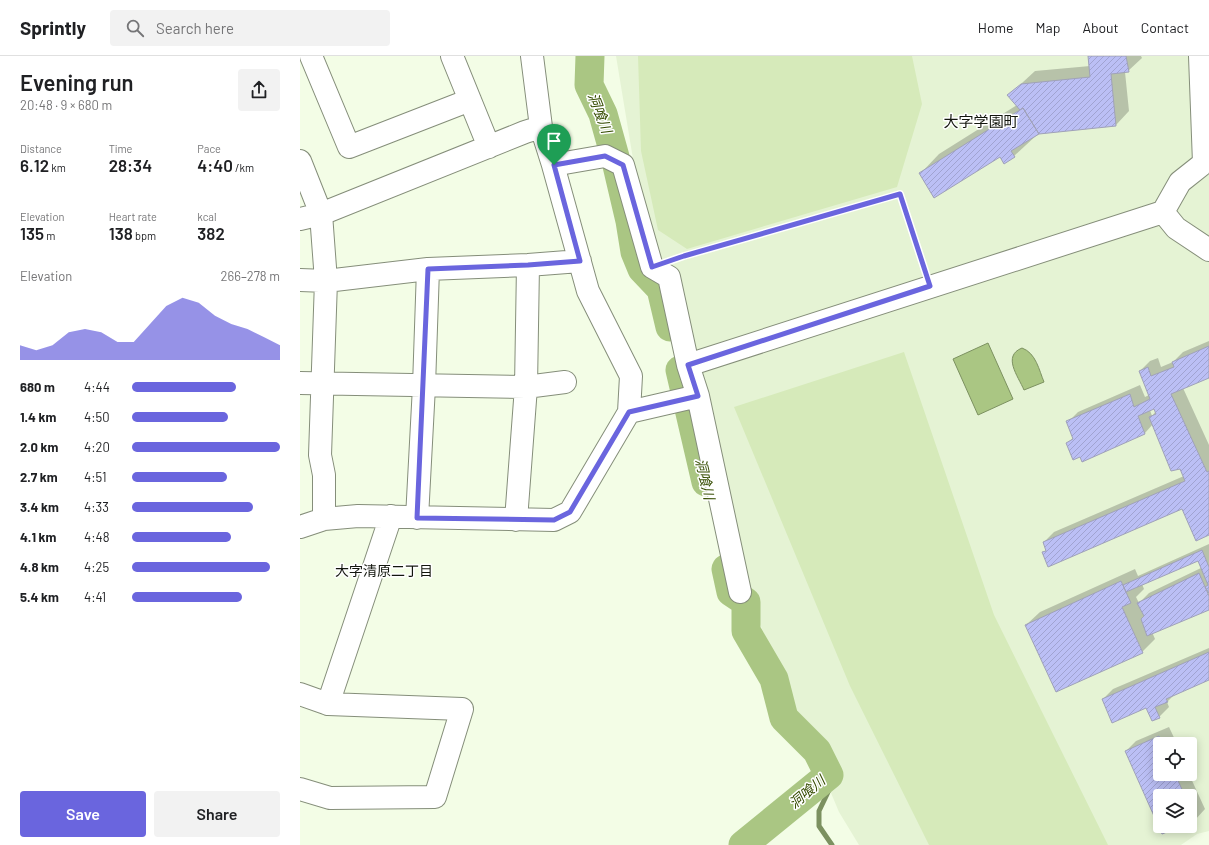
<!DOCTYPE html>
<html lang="en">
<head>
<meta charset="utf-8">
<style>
	:root { --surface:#fff; --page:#f2f2f2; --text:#202124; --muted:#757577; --line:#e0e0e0; --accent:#6a65de }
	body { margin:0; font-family:Barlow,"Noto Sans JP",sans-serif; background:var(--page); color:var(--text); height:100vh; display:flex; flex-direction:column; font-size:15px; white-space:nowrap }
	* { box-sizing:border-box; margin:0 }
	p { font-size:13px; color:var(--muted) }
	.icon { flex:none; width:22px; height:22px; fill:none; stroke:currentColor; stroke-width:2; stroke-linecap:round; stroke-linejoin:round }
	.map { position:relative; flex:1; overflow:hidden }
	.sheet { display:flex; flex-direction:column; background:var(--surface); width:300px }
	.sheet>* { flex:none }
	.controls { position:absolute; left:853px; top:681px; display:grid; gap:8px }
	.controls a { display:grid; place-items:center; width:44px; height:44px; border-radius:4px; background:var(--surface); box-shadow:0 2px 10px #0003; font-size:20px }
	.pin { position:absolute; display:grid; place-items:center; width:34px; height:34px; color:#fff; margin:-41px -17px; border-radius:50% 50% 50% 0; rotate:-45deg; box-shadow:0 0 4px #0007 }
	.pin .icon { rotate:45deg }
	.round { display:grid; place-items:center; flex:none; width:42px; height:42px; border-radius:4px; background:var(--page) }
	.headline { display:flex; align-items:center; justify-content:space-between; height:68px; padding:0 20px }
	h1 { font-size:22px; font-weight:600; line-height:30px }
	.figures { display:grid; grid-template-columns:repeat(3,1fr); gap:6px; height:68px; padding:4px 20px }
	.figures div { display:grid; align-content:center }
	.figures b { font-size:17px; font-weight:600 }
	.figures small { font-size:11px; font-weight:400 }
	.figures p { font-size:11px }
	.chart { height:112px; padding:8px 20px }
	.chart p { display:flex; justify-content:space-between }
	.chart svg { width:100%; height:72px; margin-top:4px; fill:var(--accent); opacity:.7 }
	.button { display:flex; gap:8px; margin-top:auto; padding:8px 20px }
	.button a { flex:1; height:46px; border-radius:4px; background:var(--accent); color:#fff; font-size:16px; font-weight:600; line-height:46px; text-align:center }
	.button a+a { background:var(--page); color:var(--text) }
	ul { padding:0 20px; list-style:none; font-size:13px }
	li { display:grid; grid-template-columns:64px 48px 1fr; align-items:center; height:30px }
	li i { height:10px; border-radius:5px; background:var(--accent) }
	header { display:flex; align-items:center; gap:24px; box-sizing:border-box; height:56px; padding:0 20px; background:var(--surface); border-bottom:1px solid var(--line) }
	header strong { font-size:19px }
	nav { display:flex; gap:22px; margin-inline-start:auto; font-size:14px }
	.search { width:280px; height:36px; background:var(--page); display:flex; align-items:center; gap:10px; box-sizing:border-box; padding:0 14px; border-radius:4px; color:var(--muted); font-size:15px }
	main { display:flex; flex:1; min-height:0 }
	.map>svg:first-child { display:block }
	.built { fill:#e5f3d4; fill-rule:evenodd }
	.park { fill:#d6eaba }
	.water { fill:#aac683; stroke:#7c9160 }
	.shadow { fill:#0003; fill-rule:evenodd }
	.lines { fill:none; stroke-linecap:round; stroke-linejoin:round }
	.stream { stroke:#7c9160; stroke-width:5 }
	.river { stroke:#aac683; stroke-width:29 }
	.building { fill:url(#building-hatch); stroke:#a0a2b8 }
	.minor-casing { stroke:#858e7a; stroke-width:24 }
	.path { stroke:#afb7a4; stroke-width:2.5; stroke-dasharray:2 2; stroke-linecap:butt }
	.minor { stroke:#fff; stroke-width:22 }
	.route-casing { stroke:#fff; stroke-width:8 }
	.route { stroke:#6a65de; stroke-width:5 }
	.labels { text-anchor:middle; stroke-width:3; stroke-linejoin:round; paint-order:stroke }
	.water-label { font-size:14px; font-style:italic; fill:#354c00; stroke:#fff }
	.neighbourhood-label { font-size:14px; fill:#12150d; stroke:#fff }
	.quarter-label { font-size:15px; fill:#12150d; stroke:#fff }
</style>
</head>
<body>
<header>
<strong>Sprintly</strong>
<div class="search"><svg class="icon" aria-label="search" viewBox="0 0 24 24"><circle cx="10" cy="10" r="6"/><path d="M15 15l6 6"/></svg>Search here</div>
<nav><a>Home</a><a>Map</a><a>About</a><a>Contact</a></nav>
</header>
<main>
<section class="sheet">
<div class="headline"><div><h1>Evening run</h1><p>20:48 · 9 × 680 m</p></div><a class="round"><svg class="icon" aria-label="share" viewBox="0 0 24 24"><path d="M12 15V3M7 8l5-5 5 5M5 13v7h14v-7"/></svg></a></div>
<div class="figures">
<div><p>Distance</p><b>6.12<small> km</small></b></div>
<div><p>Time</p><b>28:34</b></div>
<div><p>Pace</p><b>4:40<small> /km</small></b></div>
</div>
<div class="figures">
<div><p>Elevation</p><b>135<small> m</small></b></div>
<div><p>Heart rate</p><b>138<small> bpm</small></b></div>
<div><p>kcal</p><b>382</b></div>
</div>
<div class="chart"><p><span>Elevation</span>266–278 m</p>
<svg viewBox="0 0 160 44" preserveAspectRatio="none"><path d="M0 44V35L10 38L20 35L30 27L40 25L50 27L60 33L70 33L80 22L90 11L100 6L110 9L120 17L130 22L140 25L150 30L160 35V44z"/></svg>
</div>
<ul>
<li><b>680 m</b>4:44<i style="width:70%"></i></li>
<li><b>1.4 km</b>4:50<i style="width:65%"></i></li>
<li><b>2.0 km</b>4:20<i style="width:100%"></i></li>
<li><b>2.7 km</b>4:51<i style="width:64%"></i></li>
<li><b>3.4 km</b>4:33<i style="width:82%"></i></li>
<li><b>4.1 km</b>4:48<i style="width:67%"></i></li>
<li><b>4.8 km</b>4:25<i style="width:93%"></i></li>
<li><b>5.4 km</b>4:41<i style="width:74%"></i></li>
</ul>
<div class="button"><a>Save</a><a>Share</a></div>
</section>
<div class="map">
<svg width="909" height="789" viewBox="0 0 909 789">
	<defs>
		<pattern id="building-hatch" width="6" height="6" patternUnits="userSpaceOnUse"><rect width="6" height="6" fill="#bbbff5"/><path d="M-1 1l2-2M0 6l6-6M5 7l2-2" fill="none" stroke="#a0a3d1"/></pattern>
	</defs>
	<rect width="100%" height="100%" fill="#f3fde6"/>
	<path class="built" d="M316 0H909V775L897 778 881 789H559L539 756 454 554 403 331 354 203 333 103ZM860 688H890V718H860ZM860 740H890V770H860Z"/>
	<path class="park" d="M338 0H612L622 48 597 131 387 193 358 174 341 95Z
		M604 296 694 559 808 789H629L550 630 434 351Z"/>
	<path class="water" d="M688 287 713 343 678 359 653 303Z
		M722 292C736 297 739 314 744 326L724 334C718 320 702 300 722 292Z"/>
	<path class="shadow" d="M789 0H841L842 2 828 15 825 16 829 55 816 69 739 77 714 100H700L620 118 639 98 717 49 709 39 735 15 790 10Z
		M909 285V321L883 332 909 389V478L883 452 743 497 747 493 744 486 754 476 884 420 853 368 845 377 783 405 781 399 767 387 774 381 768 366 778 356 840 329 845 341 849 339 840 315 850 305 858 302 861 311 873 306 883 296ZM855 352 856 355 852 360 850 354Z
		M909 488V553L852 576 855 583 842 596 726 569 740 556 835 513 838 520ZM898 504 901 512 849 537 839 547 836 541 844 533 842 528Z
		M909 592V623L875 638 867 646 869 651 859 661 846 650 803 643 813 633Z
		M869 671 877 688H860V718H889L905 753 895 764 890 765V740H860V770H879L862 777 826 695 836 685Z"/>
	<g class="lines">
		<path class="stream" d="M529 719 530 732 519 755V770L532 789"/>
		<path class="river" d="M290 0 289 29 303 58 315 101 330 165 335 196 342 213 361 233 370 271
			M380 314 406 426
			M426 513 431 536 446 546V575L474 623 484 662 517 695 529 719 443 789"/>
	</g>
	<path class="building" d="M788 0H826L829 16 811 18 816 70 739 78 723 52 720 54 707 39 721 28 790 21Z
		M723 52 739 78 711 95 715 101 704 108 700 101 634 142 619 117Z
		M909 290V322L871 338 907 416 909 415V479L896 485 882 453 748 511 742 496 746 495 743 486 885 425 880 413 871 415 849 361 856 358 854 353 838 360 845 378 782 406 780 401 773 404 766 387 773 383 766 365 830 338 834 351 850 343 839 315 848 311 851 320 874 311 872 306Z
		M902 494 909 511V537L905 531 908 529 898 505 826 536 823 529Z
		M899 517 909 540V554L847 580 841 563 844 560 837 547Z
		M821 525 831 547 822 551 843 597 756 636 725 569Z
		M909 596V624L866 643 868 646 855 651 860 662 852 665 846 652 812 667 802 643Z
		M859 680 862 688H860V718H875L885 740H860V770H882L862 778 825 695Z"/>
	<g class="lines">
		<defs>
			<path id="minor" d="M11 0 49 91 170 44
				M152 0 189 91
				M900 0 904 107
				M0 105 21 158 26 225 20 399 24 419V463
				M253 109 305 100 323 109 352 211 369 221 388 309 398 340 329 356
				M863 156 876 172 909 194
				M0 163 21 158 225 76 241 71
				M0 224 26 225 128 213 228 209 280 205
				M388 309 863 156 880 126 904 107
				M0 327 226 331 265 326
				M398 340 440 536
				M117 462 124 330 128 213
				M216 464 226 331 228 209
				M0 471 24 463 58 460 254 464 270 456 329 356 331 320 288 235 253 109 241 71 232 0
				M0 638 28 648 162 653 135 741 30 742 0 733
				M28 648 91 460"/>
		</defs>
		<use href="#minor" class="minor-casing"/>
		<path class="path" d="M375 203 600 138 624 213"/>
		<use href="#minor" class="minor"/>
	</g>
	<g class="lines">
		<defs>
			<path id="route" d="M305 100 323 109 352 211 384 200 600 138 630 230 388 309 398 340 329 356 270 456 254 464 117 462 128 213 228 209 280 205 254 109Z"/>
		</defs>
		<use href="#route" class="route-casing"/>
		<use href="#route" class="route"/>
	</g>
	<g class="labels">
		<g class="water-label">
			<text transform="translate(300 57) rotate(69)" y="5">洞喰川</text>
			<text transform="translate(405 423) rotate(77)" y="5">洞喰川</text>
			<text transform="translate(507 736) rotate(-40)" y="5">洞喰川</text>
		</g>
		<g class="neighbourhood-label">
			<text x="84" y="520">大字清原二丁目</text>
		</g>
		<g class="quarter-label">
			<text x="681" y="71">大字学園町</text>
		</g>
	</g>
</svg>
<div class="controls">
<a><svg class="icon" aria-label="locate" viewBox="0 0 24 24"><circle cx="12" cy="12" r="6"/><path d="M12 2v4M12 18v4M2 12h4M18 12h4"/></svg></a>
<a><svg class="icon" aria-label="layers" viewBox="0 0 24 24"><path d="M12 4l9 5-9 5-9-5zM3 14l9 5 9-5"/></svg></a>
</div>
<div class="pin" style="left:254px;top:109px;background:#1e9e55"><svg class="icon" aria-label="arrive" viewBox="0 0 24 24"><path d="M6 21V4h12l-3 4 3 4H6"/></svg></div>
</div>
</main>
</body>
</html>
